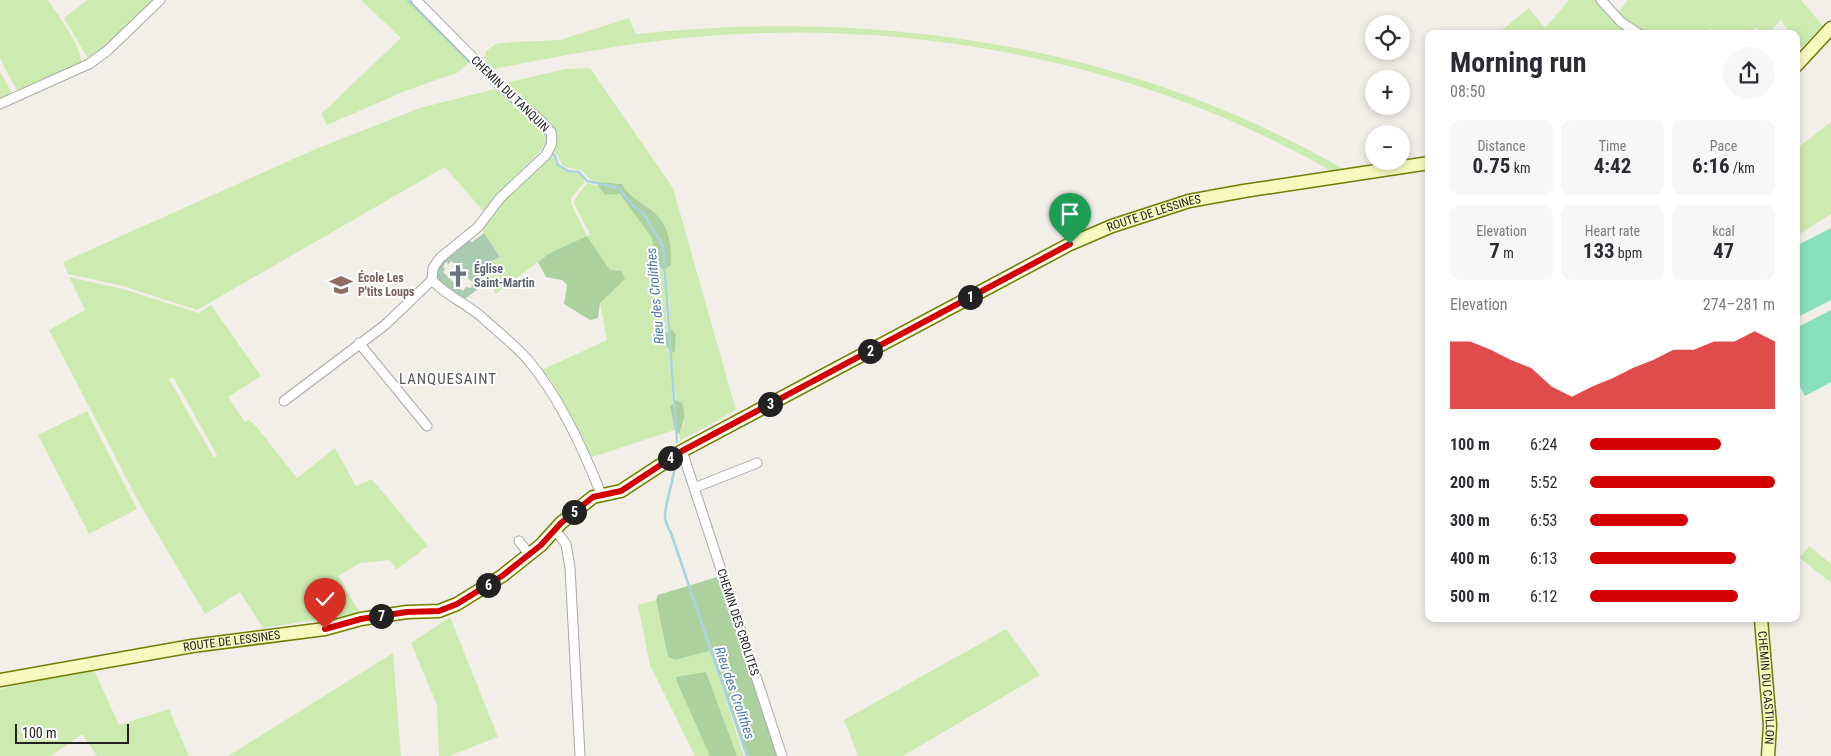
<!DOCTYPE html>
<html lang="en">
<head>
<meta charset="utf-8">
<style>
	:root { --surface:#fff; --page:#f7f7f7; --text:#2b2b33; --muted:#7c7c81; --accent:#d40000 }
	body { margin:0; font-family:"Roboto Condensed",sans-serif; background:var(--page); color:var(--text); height:100vh; display:flex; flex-direction:column; font-size:19px; white-space:nowrap }
	* { box-sizing:border-box; margin:0 }
	p { font-size:16px; color:var(--muted) }
	.icon { flex:none; width:28px; height:28px; fill:none; stroke:currentColor; stroke-width:2; stroke-linecap:round; stroke-linejoin:round }
	.map { position:relative; flex:1; overflow:hidden }
	.drawer { position:absolute; left:1425px; top:30px; width:375px; height:592px; display:flex; flex-direction:column; background:var(--surface); border-radius:10px; box-shadow:0 2px 8px #0003 }
	.drawer>* { flex:none }
	.controls { position:absolute; left:1365px; top:15px; display:grid; gap:10px }
	.controls a { display:grid; place-items:center; width:45px; height:45px; border-radius:50%; background:var(--surface); box-shadow:0 2px 8px #0003; font-size:25px }
	.scale { position:absolute; left:15px; bottom:12px; width:114px; box-sizing:border-box; padding-left:5px; border:2px solid #222; border-top:0; font-size:14px; line-height:18px; white-space:nowrap; color:#222; -webkit-text-stroke:4px #fff; paint-order:stroke }
	.pin { position:absolute; display:grid; place-items:center; width:42px; height:42px; color:#fff; margin:-51px -21px; border-radius:50% 50% 50% 0; rotate:-45deg; box-shadow:0 0 5px #0007 }
	.pin .icon { rotate:45deg }
	.km { position:absolute; width:25px; height:25px; margin:-12px; border-radius:50%; background:#222; color:#fff; font-size:14px; line-height:25px; text-align:center }
	.round { display:grid; place-items:center; flex:none; width:52px; height:52px; border-radius:26px; background:var(--page) }
	.head { display:flex; align-items:center; justify-content:space-between; height:85px; padding:0 25px }
	h1 { font-size:28px; font-weight:700; line-height:38px }
	.figures { display:grid; grid-template-columns:repeat(3,1fr); gap:8px; height:85px; padding:5px 25px }
	.figures div { display:grid; align-content:center; border-radius:10px; background:var(--page); text-align:center }
	.figures b { font-size:21px; font-weight:700 }
	.figures small { font-size:14px; font-weight:400 }
	.figures p { font-size:14px }
	.chart { height:140px; padding:10px 25px }
	.chart p { display:flex; justify-content:space-between }
	.chart svg { width:100%; height:90px; margin-top:5px; fill:var(--accent); opacity:.7 }
	ul { padding:0 25px; list-style:none; font-size:16px }
	li { display:grid; grid-template-columns:80px 60px 1fr; align-items:center; height:38px }
	li i { height:12px; border-radius:6px; background:var(--accent) }
	.map>svg:first-child { display:block }
	.grass { fill:#cdebb0; fill-rule:evenodd }
	.forest { fill:#add19e }
	.cemetery { fill:#aacbaf; fill-rule:evenodd }
	.pitch { fill:#88e0be }
	.lines { fill:none; stroke-linecap:round; stroke-linejoin:round }
	.stream { stroke:#aad3df; stroke-width:2.5 }
	.street-casing { stroke:#a9a9a9; stroke-width:11 }
	.secondary-casing { stroke:#707d05; stroke-width:15 }
	.street { stroke:#fff; stroke-width:9 }
	.secondary { stroke:#f7fabf; stroke-width:12 }
	.route-casing { stroke:#fff; stroke-width:10 }
	.route { stroke:#d40000; stroke-width:6 }
	.labels { text-anchor:middle; stroke-width:4; stroke-linejoin:round; paint-order:stroke }
	.street-label { font-size:12px; fill:#222; stroke:#fff }
	.worship-label { font-size:12px; font-weight:bold; fill:#5b616d; stroke:#fff; text-anchor:start }
	.education-label { font-size:12px; font-weight:bold; fill:#785e54; stroke:#fff; text-anchor:start }
	.water-label { font-size:14px; font-style:italic; fill:#4a7aab; stroke:#fff }
	.quarter-label { font-size:15px; letter-spacing:1px; fill:#555; stroke:#fff }
</style>
</head>
<body>
<div class="map">
<svg width="1831" height="756" viewBox="0 0 1831 756">
	<rect width="100%" height="100%" fill="#f2efe9"/>
	<path class="grass" d="M0 0H48C58 16 84 47 81 66L19 94 0 59Z
		M87 0H156L90 62 64 18Z
		M361 0H408L469 62 459 72 405 91 327 125 321 114 401 38Z
		M1569 0H1596L1618 24 1633 34H1497L1529 8 1545 28Z
		M1628 0H1801L1823 26 1802 48 1796 40V34H1791L1781 20 1768 34H1762L1756 27 1751 34H1717L1709 28 1704 34H1645L1618 13Z
		M629 18 636 34C882 8 1129 45 1345 170L1333 172C1140 61 907 16 686 38 619 44 553 58 487 70L484 66 486 51 496 44 512 42 560 40Z
		M590 68 673 188 736 410 680 441 679 434 684 424 682 403 676 400 671 354 675 351 676 334 670 328 666 268 671 264 649 208 628 195 622 184C607 181 591 187 583 171L563 166 558 156 553 151 557 138 556 130 507 87 509 82 566 69Z
		M0 72 13 95 0 100Z
		M495 89 544 133 545 138 543 148 483 211 445 167 197 310 123 286 68 274 63 262 318 148 420 108Z
		M1831 122V214L1801 233 1796 234V149Z
		M552 155C563 172 560 171 581 174L585 182 571 198V203L587 236 590 234 574 203 575 199 587 183 598 186 605 195 620 194 651 237 660 267 664 270 667 330 665 343 669 353 673 401 670 406 675 430 592 457 551 380 542 370 607 340 600 303 610 270 587 237 548 254 496 294 481 268 500 257 481 229 501 204Z
		M69 277 123 289 199 313 211 305 261 376 228 397 245 422 249 420 256 426 297 478 335 448 356 486 372 479 428 546 396 570 390 560 360 563 338 576 360 613 263 628 240 592 205 614 141 506 49 330 85 310ZM173 377 217 455 214 458 169 379Z
		M87 411 137 509 89 534 38 435Z
		M1809 546 1831 564V583L1800 558Z
		M656 600 668 657 675 660 710 651 744 756H695L650 665 638 605Z
		M450 617 498 737 449 756H439L437 705 411 643Z
		M1006 629 1040 675 903 756H858L844 720Z
		M393 653 401 756H228Z
		M93 668 119 725 169 709 189 756H97L82 734 51 756H0V689Z"/>
	<path class="forest" d="M598 182 622 184C629 196 636 199 647 207 669 222 671 240 671 265L664 270 660 267 651 237 620 194 605 195 598 186Z
		M587 236 610 270 622 271 625 279 600 303 598 318 590 320 564 304 567 285 562 280 546 277 538 262 548 254Z
		M670 328 676 334 675 351 671 354 665 343V335Z
		M676 400 682 403C686 414 684 423 679 434L675 430 670 406Z
		M717 577 777 756H746L710 651 675 660 668 657 656 600 658 595Z
		M706 672 737 756H710L678 684 676 677Z"/>
	<path class="cemetery" d="M484 233 500 257 480 267 489 280 465 299 436 279C435 260 454 251 468 240L472 242ZM451 261 467 274V278L473 282 471 288 466 287 463 291 443 272 445 269 443 267 446 262 449 264Z"/>
	<path class="pitch" d="M1831 228V300L1796 318V246Z
		M1831 310V382L1805 396 1796 379V328Z"/>
	<g class="lines">
		<path class="stream" d="M408 0 480 72
			M491 83 544 132 547 138 545 148
			M550 152 555 156 558 165 568 171 579 172 587 181 619 188 631 204 644 214 663 246 677 442
			M675 465C673 482 667 498 665 514 664 521 668 527 671 533L747 756"/>
		<defs>
			<path id="street" d="M416 0 504 89 539 119 551 132 552 138 551 145 546 155 500 198 478 227 440 258 433 268 432 280
				M1601 0 1621 22 1639 34
				M0 104 89 64 107 51 160 0
				M432 280C446 296 468 304 484 319 498 332 515 345 528 360 560 398 583 448 601 494
				M359 343 427 426
				M284 401 385 325 432 280
				M682 451 782 756
				M694 488 757 463
				M556 531 566 544 570 568 580 756
				M519 541 529 554"/>
			<g id="secondary">
				<path d="M1796 66 1831 28"/>
				<path id="s1" d="M1761 619 1770 725 1768 756"/>
				<path id="s2" d="M0 680 192 646 325 629 361 619 407 612 439 611 457 604 502 576 541 545 561 523 593 497 621 491 682 451 1070 244 1112 226 1189 201 1244 191 1429 163"/>
			</g>
		</defs>
		<use href="#street" class="street-casing"/>
		<use href="#secondary" class="secondary-casing"/>
		<use href="#street" class="street"/>
		<use href="#secondary" class="secondary"/>
	</g>
	<g class="lines">
		<defs>
			<path id="route" d="M325 629 361 619 407 612 439 611 457 604 502 576 541 545 561 523 593 497 621 491 682 451 1070 244"/>
		</defs>
		<use href="#route" class="route-casing"/>
		<use href="#route" class="route"/>
	</g>
	<defs>
		<symbol id="church-bare" viewBox="-9 -9 18 18"><path d="M-1.2-6h2.4v3.5h3.3v2.4h-3.3V6h-2.4V-.1h-3.3v-2.4h3.3Z" fill="#6b7280" stroke="#fff" stroke-width="2.5" paint-order="stroke"/></symbol>
		<symbol id="school-bare" viewBox="-9 -9 18 18"><path d="M0-5L7-2L0 1L-7-2ZM-4 1L0 2.5L4 1V4Q0 6-4 4Z" fill="#8d6e63" stroke="#fff" stroke-width="2.5" paint-order="stroke"/></symbol>
	</defs>
	<g fill-rule="evenodd">
		<use href="#church-bare" x="442" y="260" width="32" height="32"/>
		<use href="#school-bare" x="325" y="269" width="32" height="32"/>
	</g>
	<g class="labels">
		<g class="street-label">
			<text transform="translate(510 94) rotate(44)" y="4">CHEMIN DU TANQUIN</text>
			<text dy="4" stroke="none"><textPath href="#s2" startOffset="1269">ROUTE DE LESSINES</textPath></text>
			<text transform="translate(738 622) rotate(72)" y="4">CHEMIN DES CROLITES</text>
			<text dy="4" stroke="none"><textPath href="#s2" startOffset="235">ROUTE DE LESSINES</textPath></text>
			<text dy="4" stroke="none"><textPath href="#s1" startOffset="69">CHEMIN DU CASTILLON</textPath></text>
		</g>
		<g class="worship-label">
			<text x="474" y="273">Église<tspan x="474" dy="14">Saint-Martin</tspan></text>
		</g>
		<g class="education-label">
			<text x="358" y="282">École Les<tspan x="358" dy="14">P'tits Loups</tspan></text>
		</g>
		<g class="water-label">
			<text transform="translate(655 296) rotate(-95)" y="5">Rieu des Crolithes</text>
			<text transform="translate(735 693) rotate(71)" y="5">Rieu des Crolithes</text>
		</g>
		<g class="quarter-label">
			<text x="448" y="384">LANQUESAINT</text>
		</g>
	</g>
</svg>
<div class="controls">
<a><svg class="icon" aria-label="locate" viewBox="0 0 24 24"><circle cx="12" cy="12" r="6"/><path d="M12 2v4M12 18v4M2 12h4M18 12h4"/></svg></a>
<a>+</a>
<a>−</a>
</div>
<div class="scale">100 m</div>
<div class="pin" style="left:1070px;top:244px;background:#1e9e55"><svg class="icon" aria-label="arrive" viewBox="0 0 24 24"><path d="M6 21V4h12l-3 4 3 4H6"/></svg></div>
<div class="pin" style="left:325px;top:629px;background:#d93025"><svg class="icon" aria-label="check" viewBox="0 0 24 24"><path d="M5 12l5 5 9-10"/></svg></div>
<b class="km" style="left:970px;top:297px">1</b>
<b class="km" style="left:870px;top:351px">2</b>
<b class="km" style="left:770px;top:404px">3</b>
<b class="km" style="left:670px;top:458px">4</b>
<b class="km" style="left:574px;top:512px">5</b>
<b class="km" style="left:488px;top:585px">6</b>
<b class="km" style="left:381px;top:616px">7</b>
<section class="drawer">
<div class="head"><div><h1>Morning run</h1><p>08:50</p></div><a class="round"><svg class="icon" aria-label="share" viewBox="0 0 24 24"><path d="M12 15V3M7 8l5-5 5 5M5 13v7h14v-7"/></svg></a></div>
<div class="figures">
<div><p>Distance</p><b>0.75<small> km</small></b></div>
<div><p>Time</p><b>4:42</b></div>
<div><p>Pace</p><b>6:16<small> /km</small></b></div>
</div>
<div class="figures">
<div><p>Elevation</p><b>7<small> m</small></b></div>
<div><p>Heart rate</p><b>133<small> bpm</small></b></div>
<div><p>kcal</p><b>47</b></div>
</div>
<div class="chart"><p><span>Elevation</span>274–281 m</p>
<svg viewBox="0 0 160 44" preserveAspectRatio="none"><path d="M0 44V11L10 11L20 15L30 20L40 24L50 33L60 38L70 33L80 29L90 24L100 20L110 15L120 15L130 11L140 11L150 6L160 11V44z"/></svg>
</div>
<ul>
<li><b>100 m</b>6:24<i style="width:71%"></i></li>
<li><b>200 m</b>5:52<i style="width:100%"></i></li>
<li><b>300 m</b>6:53<i style="width:53%"></i></li>
<li><b>400 m</b>6:13<i style="width:79%"></i></li>
<li><b>500 m</b>6:12<i style="width:80%"></i></li>
</ul>
</section>
</div>
</body>
</html>
